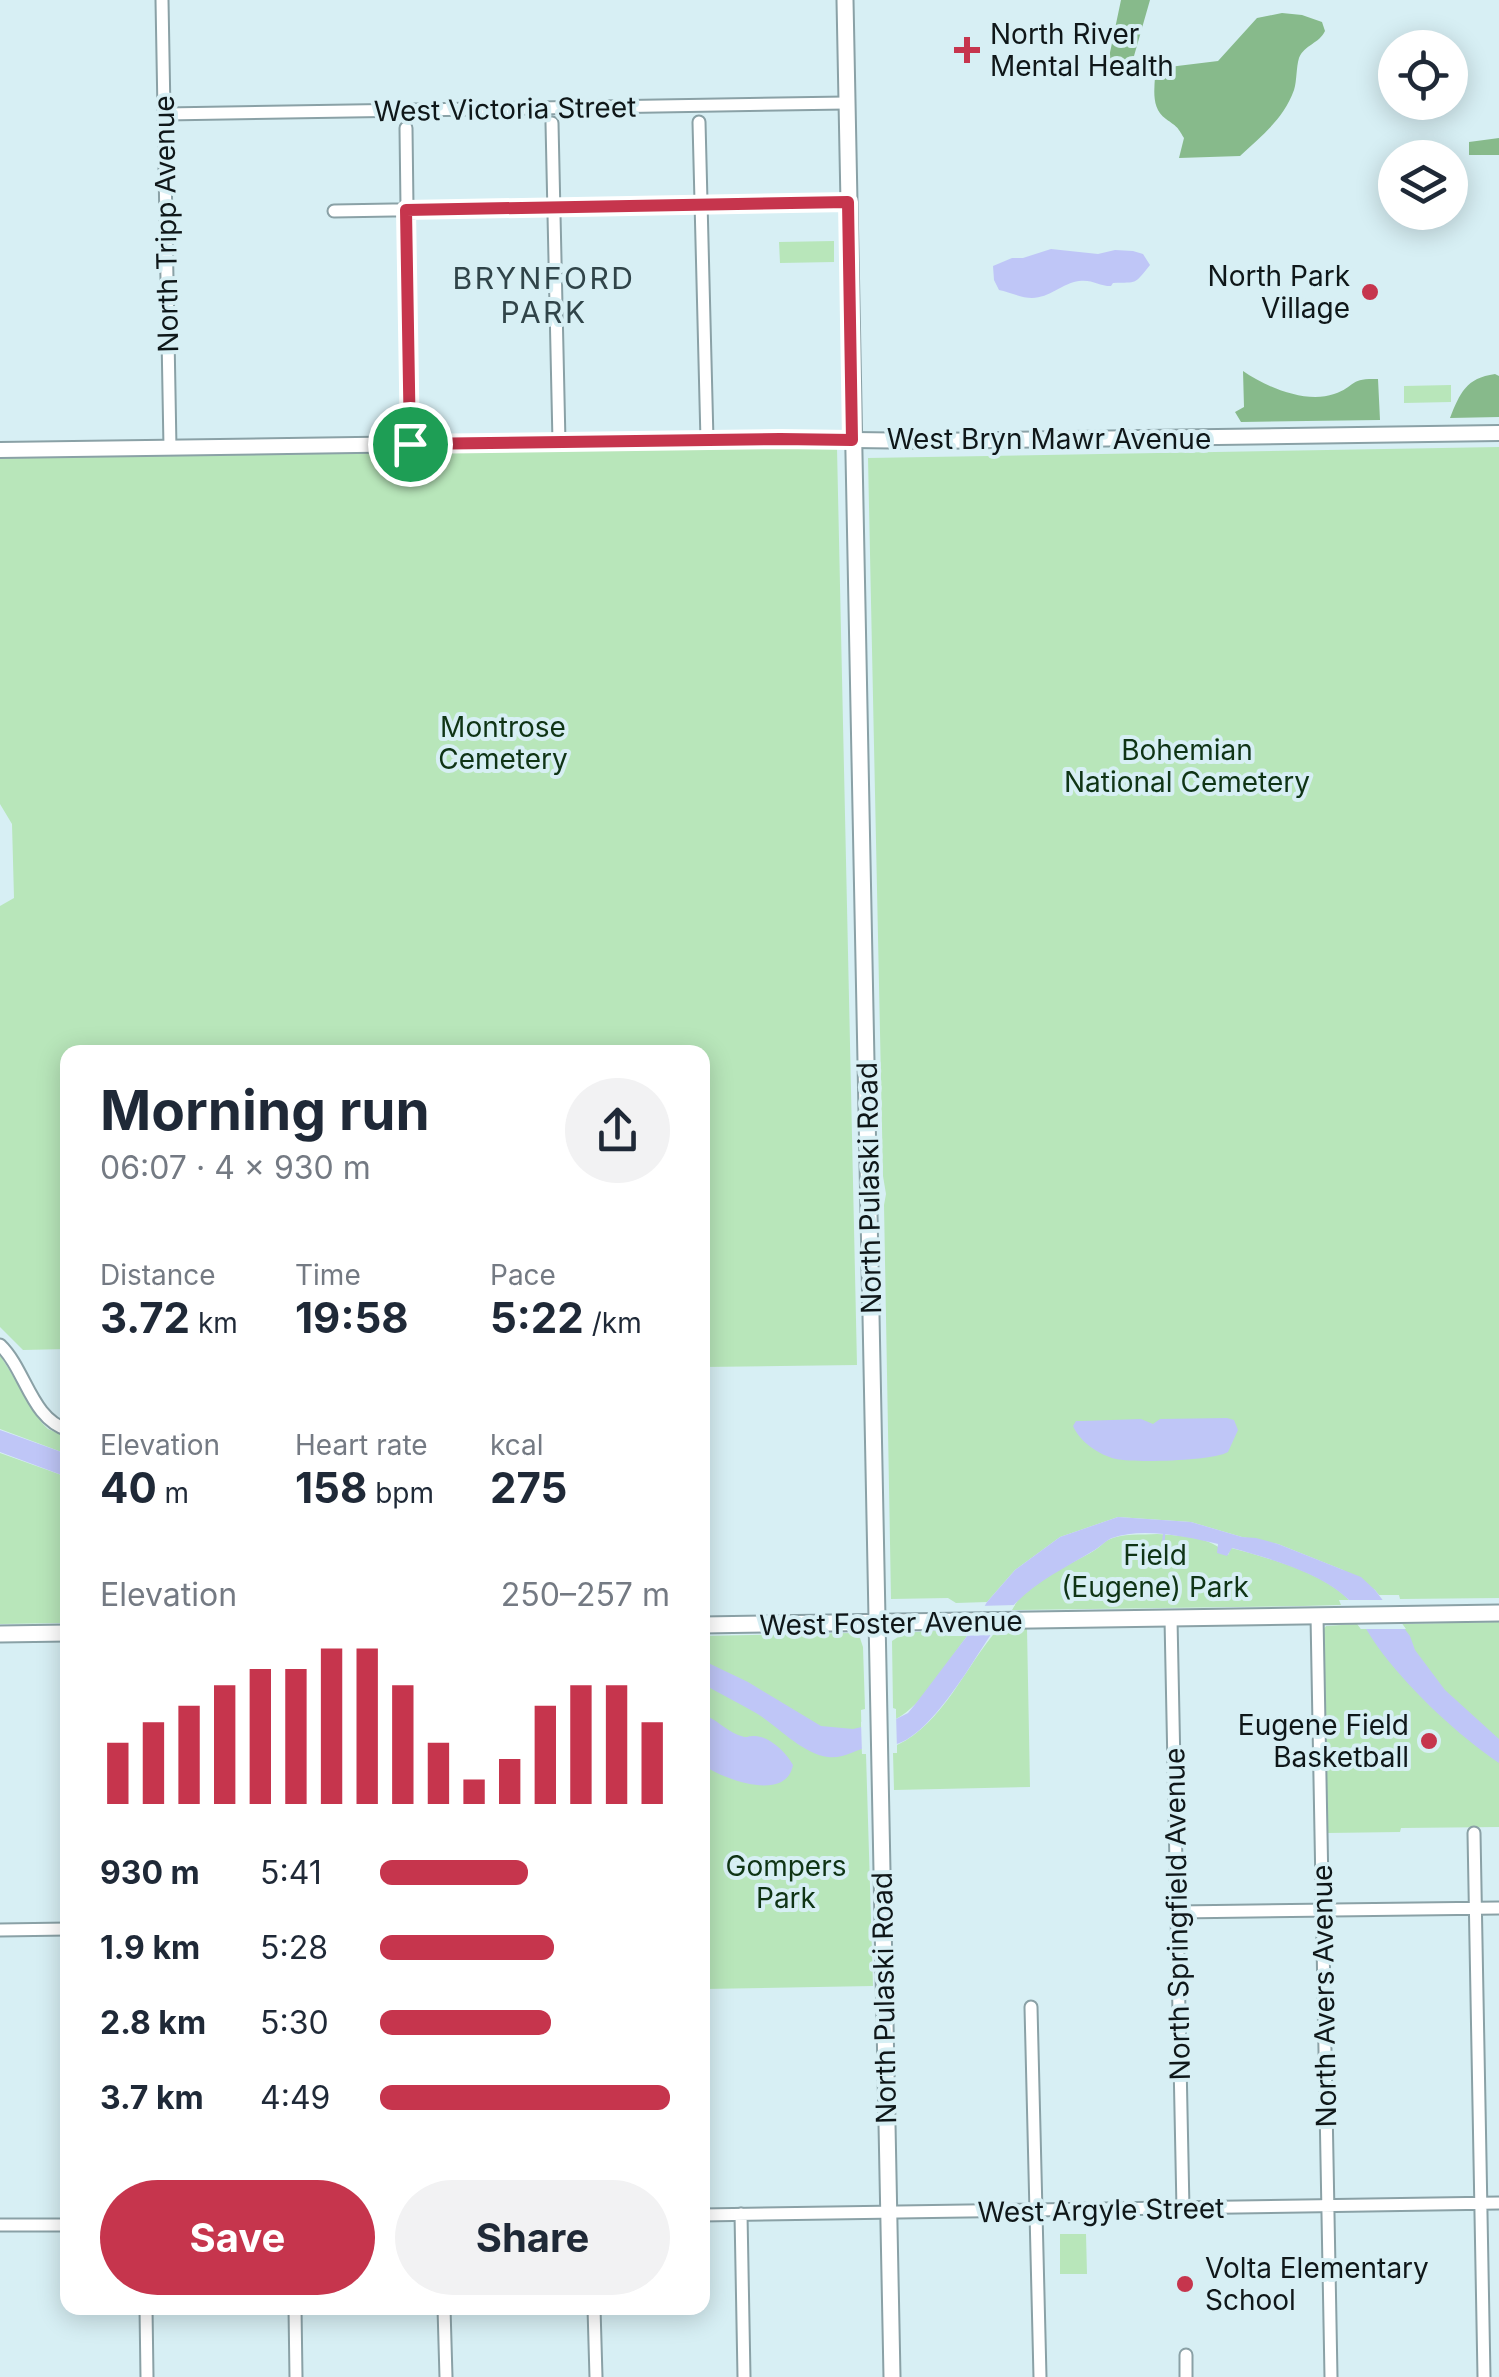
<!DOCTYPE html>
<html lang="en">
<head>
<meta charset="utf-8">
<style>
	:root { --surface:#fff; --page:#f2f2f3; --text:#1f2937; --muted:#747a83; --accent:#c6354d }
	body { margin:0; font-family:Inter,sans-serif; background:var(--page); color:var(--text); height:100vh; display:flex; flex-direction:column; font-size:38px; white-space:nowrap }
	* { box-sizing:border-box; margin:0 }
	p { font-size:32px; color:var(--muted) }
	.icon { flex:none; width:55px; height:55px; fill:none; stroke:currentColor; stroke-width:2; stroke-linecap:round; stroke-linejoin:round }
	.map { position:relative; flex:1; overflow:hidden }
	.drawer { position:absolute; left:60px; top:1045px; width:650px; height:1270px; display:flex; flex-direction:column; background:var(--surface); border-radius:20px; box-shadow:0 5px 25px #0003 }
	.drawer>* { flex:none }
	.fabs { position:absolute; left:1378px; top:30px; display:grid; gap:20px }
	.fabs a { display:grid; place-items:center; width:90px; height:90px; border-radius:50%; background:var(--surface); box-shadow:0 5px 25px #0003; font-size:50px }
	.pin { position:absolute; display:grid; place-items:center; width:85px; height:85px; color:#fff; margin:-42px; border:5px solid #fff; border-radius:50%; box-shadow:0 2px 10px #0007 }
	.round { display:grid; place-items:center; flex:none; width:105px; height:105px; border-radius:52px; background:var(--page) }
	.summary { display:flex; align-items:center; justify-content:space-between; height:170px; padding:0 40px }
	h1 { font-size:55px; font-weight:700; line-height:75px }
	.metrics { display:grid; grid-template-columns:repeat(3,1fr); gap:15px; height:170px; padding:10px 40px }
	.metrics div { display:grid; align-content:center }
	.metrics b { font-size:42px; font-weight:700 }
	.metrics small { font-size:28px; font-weight:400 }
	.metrics p { font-size:28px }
	.chart { height:280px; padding:20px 40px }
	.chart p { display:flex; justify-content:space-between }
	.chart svg { width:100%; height:180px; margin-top:10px; stroke:var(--accent); stroke-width:6 }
	.cta { display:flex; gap:20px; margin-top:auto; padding:20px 40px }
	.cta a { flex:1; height:115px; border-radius:60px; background:var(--accent); color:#fff; font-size:40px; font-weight:700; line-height:115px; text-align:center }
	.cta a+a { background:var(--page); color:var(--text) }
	ul { padding:0 40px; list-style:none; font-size:32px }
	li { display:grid; grid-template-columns:160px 120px 1fr; align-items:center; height:75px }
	li i { height:25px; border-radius:12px; background:var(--accent) }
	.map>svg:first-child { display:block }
	.green { fill:#b8e6ba }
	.forest { fill:#87ba8b }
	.water { fill:#bfc6f7 }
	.pier { fill:#d7eff4 }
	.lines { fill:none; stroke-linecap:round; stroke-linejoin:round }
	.stream { stroke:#bfc6f7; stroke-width:2.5 }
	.minor-casing { stroke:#8aa1a6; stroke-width:15 }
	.tertiary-casing { stroke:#8aa1a6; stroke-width:18 }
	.secondary-casing { stroke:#8aa1a6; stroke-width:19 }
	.minor { stroke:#fff; stroke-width:11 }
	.tertiary { stroke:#fff; stroke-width:14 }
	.secondary { stroke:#fff; stroke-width:15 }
	.route-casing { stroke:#fff; stroke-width:20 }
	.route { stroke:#c6354d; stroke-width:12 }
	.poi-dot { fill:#c6354d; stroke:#d7eff4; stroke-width:4 }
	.labels { text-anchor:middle; stroke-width:8; stroke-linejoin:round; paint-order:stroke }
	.poi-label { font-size:28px; fill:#0f1719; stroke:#d7eff4; text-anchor:start }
	.street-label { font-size:28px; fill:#0f1719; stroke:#d7eff4 }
	.park-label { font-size:28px; fill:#0f3415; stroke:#d7eff4 }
	.neighbourhood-label { font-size:30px; letter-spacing:2.5px; fill:#304449; stroke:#d7eff4 }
</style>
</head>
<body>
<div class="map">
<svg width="1499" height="2377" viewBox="0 0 1499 2377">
	<rect width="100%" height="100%" fill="#d7eff4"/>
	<path class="green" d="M834 241V262L780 263 779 242Z
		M1451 385V402L1404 403V386Z
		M757 446 837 448 857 1365 703 1367 702 1052H68L67 1349 23 1350 0 1327V906L14 898 12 824 0 804V456Z
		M1499 447V1598L1400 1599 1399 1595H1379L1375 1590 1343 1570 1278 1544 1242 1537 1191 1522 1118 1517 1060 1537 1015 1570 987 1602 956 1603 948 1598 891 1599 884 1205 886 1194 883 1176 868 458Z
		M0 1355 42 1423 48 1429 67 1437V1454L0 1429Z
		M0 1453 67 1477V1623L0 1624Z
		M1157 1534C1181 1536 1211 1536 1228 1555L1231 1548C1268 1558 1322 1572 1349 1600H1339L1341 1605 1303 1606 1012 1610C1026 1580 1068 1567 1095 1550 1100 1547 1104 1542 1108 1540 1122 1533 1142 1535 1157 1534Z
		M1499 1622V1827L1401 1828 1400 1832 1328 1833 1323 1630 1326 1626 1357 1624 1361 1629 1405 1628 1402 1624Z
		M1027 1628 1030 1787 894 1790 893 1753H897V1745C943 1724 966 1665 998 1629Z
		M941 1630 953 1631 950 1636H967C948 1661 923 1705 896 1719V1709L893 1708 892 1641 904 1633Z
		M849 1633 860 1638 863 1647 865 1709 861 1710 862 1754H866L873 1986 703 1989 702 1636Z
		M1060 2234H1086L1087 2274H1060Z"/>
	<path class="forest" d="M1121 0H1150L1132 63 1115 66 1108 62Z
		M1282 13 1302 15 1322 22 1325 31C1319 44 1305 44 1299 58 1296 68 1297 80 1294 90 1283 120 1262 135 1240 156L1179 158 1184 138C1177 126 1177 127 1166 119 1152 109 1154 92 1155 77L1169 67 1218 61 1257 18Z
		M1499 138V155H1469V142Z
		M1243 371C1266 387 1306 404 1334 394 1357 386 1348 378 1378 379L1380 420 1241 422 1235 412 1244 407Z
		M1495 374 1499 376V417L1450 418C1460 393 1466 378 1495 374Z"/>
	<path class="water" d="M1051 249 1098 254 1115 250 1133 251 1143 254 1150 265C1134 285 1138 282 1113 283L1111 286C1099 286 1092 279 1079 281 1063 283 1049 298 1032 298 1022 298 1009 292 999 290L994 280 993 266 1012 258H1023Z
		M1227 1418 1234 1420 1238 1430 1228 1452C1213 1461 1135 1463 1116 1459 1099 1455 1080 1442 1073 1426L1076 1421H1082L1141 1419 1153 1424 1160 1419Z
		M0 1430 67 1454V1477L0 1452Z
		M1118 1517 1191 1522 1242 1537 1256 1538 1278 1544 1361 1577 1375 1590 1410 1636 1415 1650 1445 1690 1499 1739V1763C1457 1734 1415 1695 1383 1654 1370 1637 1360 1618 1349 1600 1322 1573 1268 1558 1232 1548L1227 1556 1217 1553 1218 1544C1187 1537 1143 1527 1112 1538 1105 1541 1100 1547 1093 1551 1060 1571 1026 1586 1002 1619 988 1637 977 1657 964 1676 949 1697 926 1731 902 1742 892 1747 881 1744 872 1746 856 1749 844 1759 828 1757 801 1753 779 1727 756 1713 739 1703 720 1694 703 1684L702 1660 748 1682 821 1726 853 1729 896 1719 908 1713 917 1702 967 1636 987 1602 1015 1570 1060 1537Z
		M703 1715C717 1719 725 1730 738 1735 750 1739 744 1736 755 1736 771 1737 786 1753 793 1765 786 1803 723 1779 703 1765Z"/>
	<path class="pier" d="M1342 1600H1384L1406 1629H1361Z
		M1015 1605 993 1635 960 1636 979 1606Z
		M896 1713 897 1750H874L862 1754 861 1722Z"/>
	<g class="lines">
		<path class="stream" d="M1163 1546 1164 1535"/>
		<defs>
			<path id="minor" d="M162 0 170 448
				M165 114 846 103
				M699 122 707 440
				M552 123 559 442
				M406 128 410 445
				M334 211 848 202
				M0 1345C26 1370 31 1419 68 1430
				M1317 1616 1331 2377
				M1171 1619 1183 2209
				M1474 1833 1484 2377
				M1177 1912 1499 1908
				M0 1930 68 1929
				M1031 2007 1040 2377
				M741 2214 744 2377
				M702 2215 1499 2203
				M0 2225H68
				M146 2308 147 2377
				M295 2308 296 2377
				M444 2308 446 2377
				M594 2308 596 2377
				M1186 2355V2377"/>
			<path id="tertiary" d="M0 450 780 439 929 441 1499 433"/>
			<path id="secondary" d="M845 0 892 2377
				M702 1625 1499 1613
				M0 1634 68 1633"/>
		</defs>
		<use href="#minor" class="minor-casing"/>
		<use href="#tertiary" class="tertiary-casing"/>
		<use href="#secondary" class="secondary-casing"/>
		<use href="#minor" class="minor"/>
		<use href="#tertiary" class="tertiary"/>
		<use href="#secondary" class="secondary"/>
	</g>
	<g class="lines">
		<defs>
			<path id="route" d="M848 202 852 440 780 439 410 444 406 210Z"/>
		</defs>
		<use href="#route" class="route-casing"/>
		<use href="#route" class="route"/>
	</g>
	<g class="poi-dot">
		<path d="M962 35h10v10h10v10h-10v10h-10v-10h-10v-10h10z"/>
		<circle cx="1370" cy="292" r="10"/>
		<circle cx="1429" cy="1741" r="10"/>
		<circle cx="1185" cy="2284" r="10"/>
	</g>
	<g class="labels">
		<g class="poi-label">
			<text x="990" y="44">North River<tspan x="990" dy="32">Mental Health</tspan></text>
			<text x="1350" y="286" text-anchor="end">North Park<tspan x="1350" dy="32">Village</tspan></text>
			<text x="1409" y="1735" text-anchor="end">Eugene Field<tspan x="1409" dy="32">Basketball</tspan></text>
			<text x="1205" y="2278">Volta Elementary<tspan x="1205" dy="32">School</tspan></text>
		</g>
		<g class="street-label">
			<text transform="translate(505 109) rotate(-1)" y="10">West Victoria Street</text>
			<text transform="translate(166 224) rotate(-91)" y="10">North Tripp Avenue</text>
			<text x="1049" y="449">West Bryn Mawr Avenue</text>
			<text transform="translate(869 1188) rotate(-91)" y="10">North Pulaski Road</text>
			<text transform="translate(891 1623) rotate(-1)" y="10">West Foster Avenue</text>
			<text transform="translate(1177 1914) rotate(-91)" y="10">North Springfield Avenue</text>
			<text transform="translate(1324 1996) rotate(-91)" y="10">North Avers Avenue</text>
			<text transform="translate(884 1998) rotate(-91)" y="10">North Pulaski Road</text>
			<text transform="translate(1101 2210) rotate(-1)" y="10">West Argyle Street</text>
		</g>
		<g class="park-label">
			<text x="503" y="737">Montrose<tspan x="503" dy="32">Cemetery</tspan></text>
			<text x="1187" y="760">Bohemian<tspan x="1187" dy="32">National Cemetery</tspan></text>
			<text x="1155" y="1565">Field<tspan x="1155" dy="32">(Eugene) Park</tspan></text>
			<text x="786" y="1876">Gompers<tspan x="786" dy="32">Park</tspan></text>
		</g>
		<g class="neighbourhood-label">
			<text x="544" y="289">BRYNFORD<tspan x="544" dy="34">PARK</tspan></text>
		</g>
	</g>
</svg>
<div class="fabs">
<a><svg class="icon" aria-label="locate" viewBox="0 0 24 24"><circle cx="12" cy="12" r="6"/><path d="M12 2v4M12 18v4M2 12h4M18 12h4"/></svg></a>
<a><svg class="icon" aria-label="layers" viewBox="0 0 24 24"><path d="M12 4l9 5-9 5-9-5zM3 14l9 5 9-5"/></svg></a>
</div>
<div class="pin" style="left:410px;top:444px;background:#1e9e55"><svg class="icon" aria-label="arrive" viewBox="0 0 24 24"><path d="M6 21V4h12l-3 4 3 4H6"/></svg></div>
<section class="drawer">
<div class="summary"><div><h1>Morning run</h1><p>06:07 · 4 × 930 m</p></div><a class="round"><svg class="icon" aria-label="share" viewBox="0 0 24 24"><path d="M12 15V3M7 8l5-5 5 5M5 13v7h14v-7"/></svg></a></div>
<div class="metrics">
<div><p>Distance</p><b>3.72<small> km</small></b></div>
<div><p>Time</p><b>19:58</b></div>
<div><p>Pace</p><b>5:22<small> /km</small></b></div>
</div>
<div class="metrics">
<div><p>Elevation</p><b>40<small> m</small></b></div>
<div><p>Heart rate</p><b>158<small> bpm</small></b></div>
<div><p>kcal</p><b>275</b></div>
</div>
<div class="chart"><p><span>Elevation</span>250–257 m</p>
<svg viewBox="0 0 160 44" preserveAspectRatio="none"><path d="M5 44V29M15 44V24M25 44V20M35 44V15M45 44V11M55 44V11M65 44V6M75 44V6M85 44V15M95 44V29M105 44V38M115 44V33M125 44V20M135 44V15M145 44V15M155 44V24"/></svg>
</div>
<ul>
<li><b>930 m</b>5:41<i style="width:51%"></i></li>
<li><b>1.9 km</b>5:28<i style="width:60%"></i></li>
<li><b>2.8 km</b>5:30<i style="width:59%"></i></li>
<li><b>3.7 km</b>4:49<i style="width:100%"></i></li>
</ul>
<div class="cta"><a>Save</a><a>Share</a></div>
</section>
</div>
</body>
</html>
